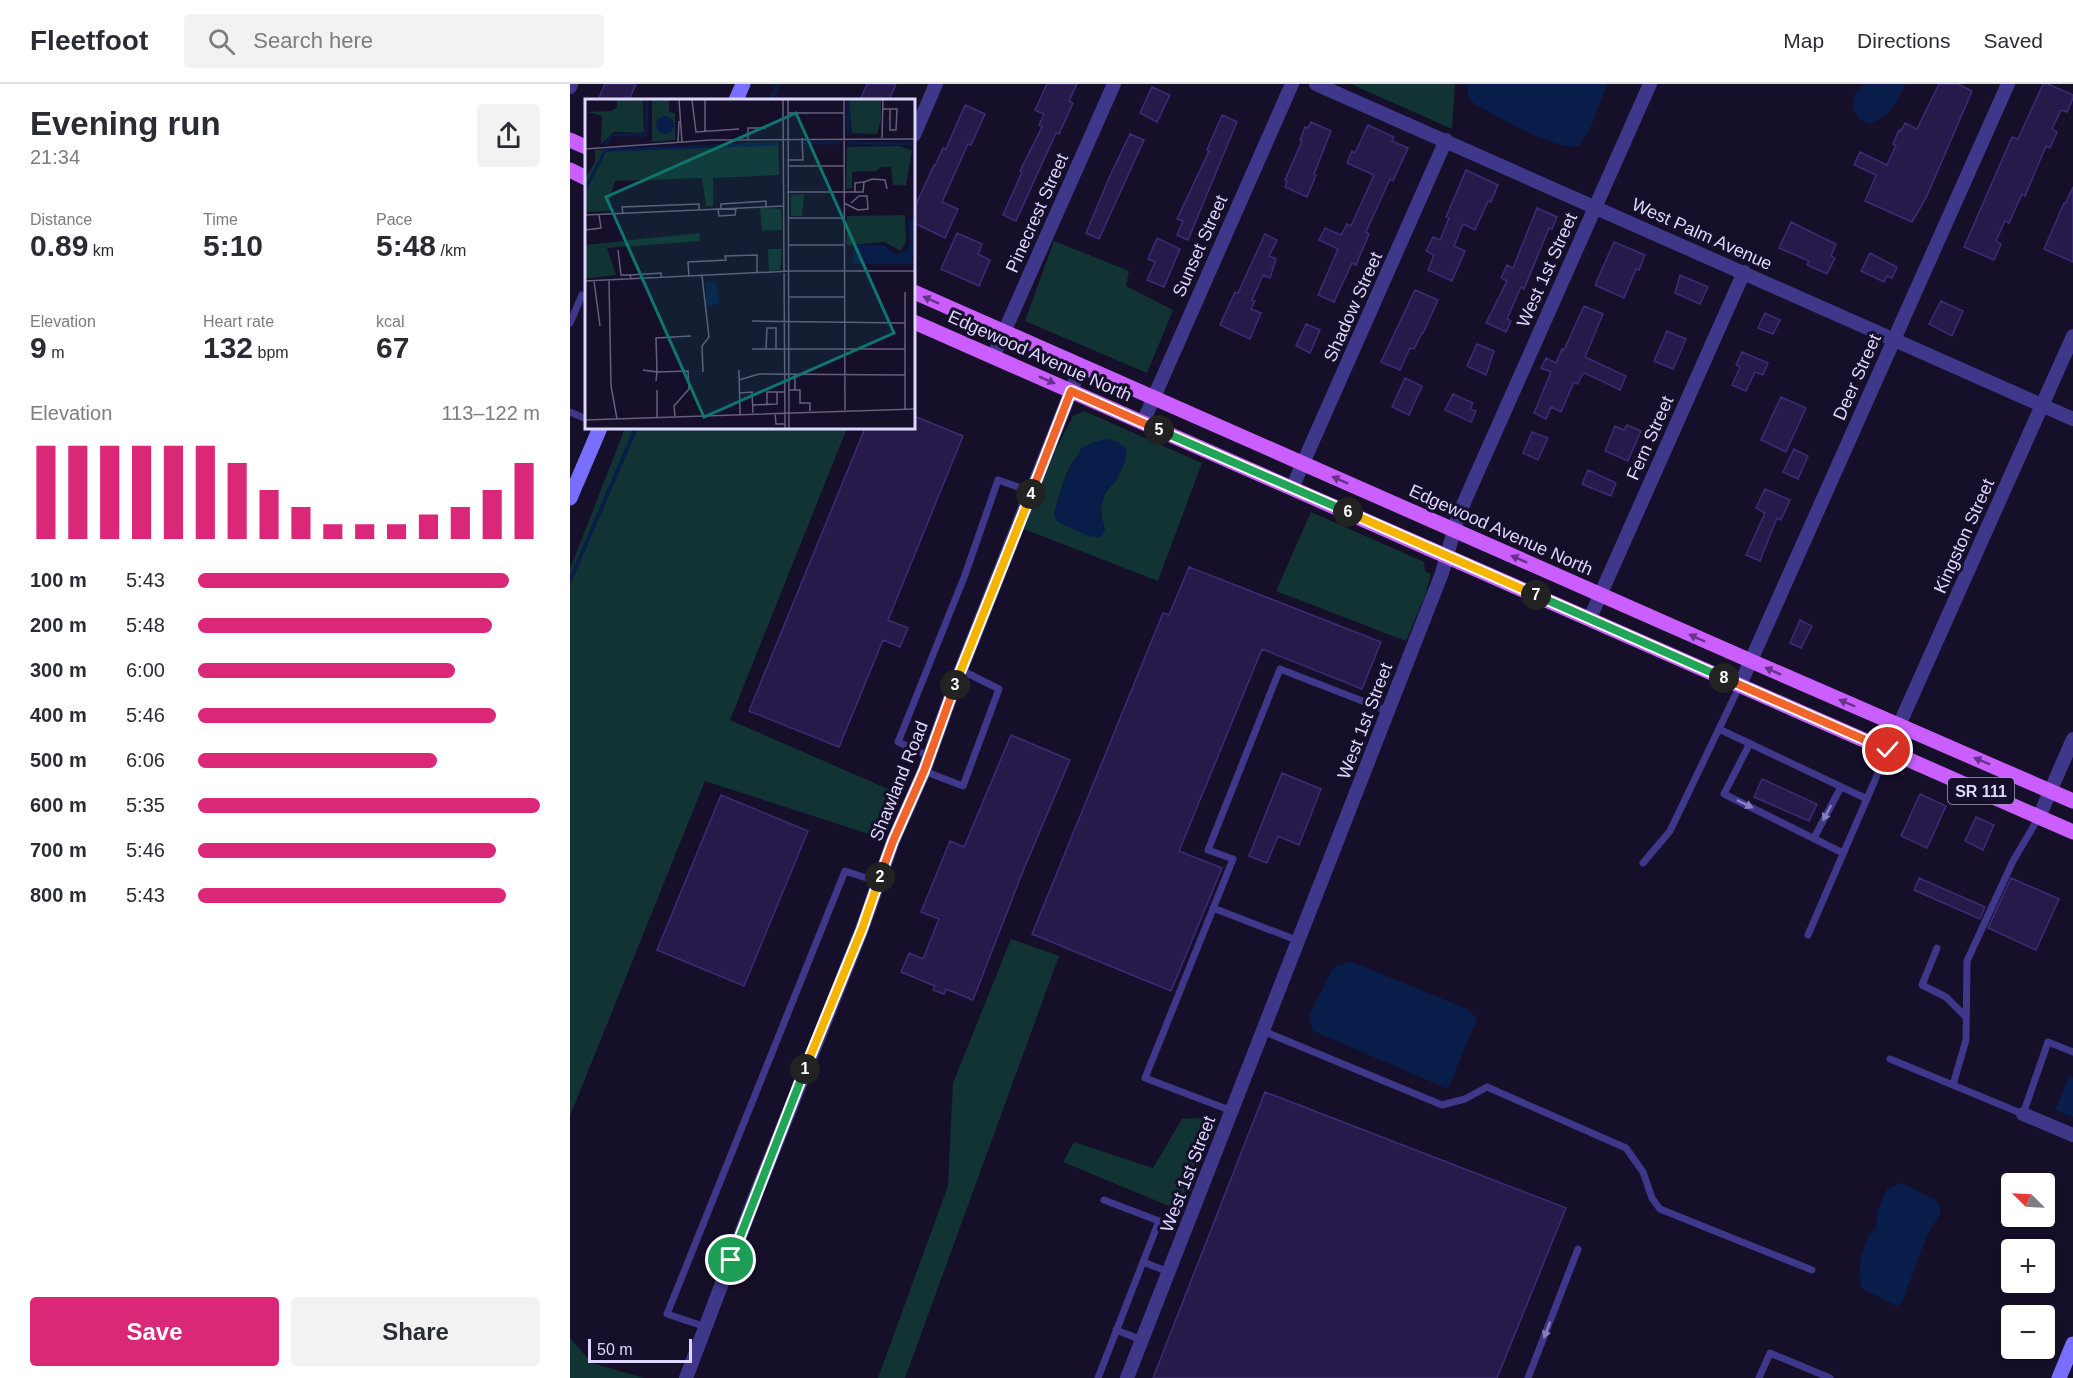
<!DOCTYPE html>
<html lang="en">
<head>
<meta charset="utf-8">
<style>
	:root { --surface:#fff; --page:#f2f2f3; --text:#2b2b33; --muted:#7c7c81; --line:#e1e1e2; --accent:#db2777 }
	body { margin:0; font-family:Arial,sans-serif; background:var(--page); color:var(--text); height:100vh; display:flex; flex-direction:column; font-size:22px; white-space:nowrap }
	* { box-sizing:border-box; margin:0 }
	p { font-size:20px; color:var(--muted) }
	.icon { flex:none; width:33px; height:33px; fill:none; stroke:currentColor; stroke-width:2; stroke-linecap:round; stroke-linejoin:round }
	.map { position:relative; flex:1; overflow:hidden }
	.sheet { display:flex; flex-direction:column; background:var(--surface); width:570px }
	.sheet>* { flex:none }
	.needle { width:39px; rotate:294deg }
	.controls { position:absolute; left:1431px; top:1089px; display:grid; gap:12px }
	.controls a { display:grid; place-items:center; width:54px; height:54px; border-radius:6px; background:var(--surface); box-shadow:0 3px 9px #0003; font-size:30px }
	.scale { position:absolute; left:18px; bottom:15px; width:104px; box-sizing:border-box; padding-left:6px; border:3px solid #ded7ff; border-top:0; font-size:16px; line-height:21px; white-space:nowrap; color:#ded7ff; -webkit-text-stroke:4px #150f29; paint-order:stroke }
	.pin { position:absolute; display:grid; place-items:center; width:51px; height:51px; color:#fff; margin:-26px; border:3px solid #fff; border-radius:50%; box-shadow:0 2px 6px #0007 }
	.km { position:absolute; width:30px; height:30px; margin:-15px; border-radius:50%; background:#222; color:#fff; font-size:16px; line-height:30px; text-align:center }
	.round { display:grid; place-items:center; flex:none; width:63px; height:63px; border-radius:6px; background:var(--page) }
	.overview { display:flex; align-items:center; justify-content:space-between; height:102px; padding:0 30px }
	h1 { font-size:33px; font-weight:700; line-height:45px }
	.metrics { display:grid; grid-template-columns:repeat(3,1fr); gap:9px; height:102px; padding:6px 30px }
	.metrics div { display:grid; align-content:center }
	.metrics b { font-size:30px; font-weight:700 }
	.metrics small { font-size:16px; font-weight:400 }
	.metrics p { font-size:16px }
	.chart { height:168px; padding:12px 30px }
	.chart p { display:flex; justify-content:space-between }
	.chart svg { width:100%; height:108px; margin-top:6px; stroke:var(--accent); stroke-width:6 }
	.cta { display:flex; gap:12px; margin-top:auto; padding:12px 30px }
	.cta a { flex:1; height:69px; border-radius:6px; background:var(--accent); color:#fff; font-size:24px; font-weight:700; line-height:69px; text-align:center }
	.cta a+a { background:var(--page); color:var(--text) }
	ul { padding:0 30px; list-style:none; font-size:20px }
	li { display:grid; grid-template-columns:96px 72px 1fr; align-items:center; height:45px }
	li i { height:15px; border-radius:8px; background:var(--accent) }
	header { display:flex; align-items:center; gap:36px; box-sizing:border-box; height:84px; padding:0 30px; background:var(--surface); border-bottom:2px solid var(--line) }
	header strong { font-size:28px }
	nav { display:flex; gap:33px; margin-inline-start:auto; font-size:21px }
	.search { width:420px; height:54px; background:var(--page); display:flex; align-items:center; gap:15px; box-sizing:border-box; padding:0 21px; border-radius:6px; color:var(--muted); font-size:22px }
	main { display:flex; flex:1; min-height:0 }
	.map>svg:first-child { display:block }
	.green { fill:#123334; fill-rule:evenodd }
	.water { fill:#081d49 }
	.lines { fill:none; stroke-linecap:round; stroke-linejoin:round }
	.stream { stroke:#081d49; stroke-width:4 }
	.building { fill:#261a4b; stroke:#3e2b78; stroke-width:1.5 }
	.lane { stroke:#3f388a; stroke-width:7 }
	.street { stroke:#3f388a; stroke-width:14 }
	.secondary { stroke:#786eff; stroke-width:15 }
	.primary { stroke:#ca5eff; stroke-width:15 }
	.oneway { fill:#663389 }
	.oneway2 { fill:#8780bf }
	.split-1-casing { stroke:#fff; stroke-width:12 }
	.split-2-casing { stroke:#fff; stroke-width:12 }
	.split-3-casing { stroke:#fff; stroke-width:12 }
	.split-4-casing { stroke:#fff; stroke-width:12 }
	.split-5-casing { stroke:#fff; stroke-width:12 }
	.split-6-casing { stroke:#fff; stroke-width:12 }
	.split-7-casing { stroke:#fff; stroke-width:12 }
	.split-8-casing { stroke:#fff; stroke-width:12 }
	.split-9-casing { stroke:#fff; stroke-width:12 }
	.split-1 { stroke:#22a559; stroke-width:8 }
	.split-2 { stroke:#f5b400; stroke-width:8 }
	.split-3 { stroke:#f0652b; stroke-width:8 }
	.split-4 { stroke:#f5b400; stroke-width:8 }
	.split-5 { stroke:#f0652b; stroke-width:8 }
	.split-6 { stroke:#22a559; stroke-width:8 }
	.split-7 { stroke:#f5b400; stroke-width:8 }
	.split-8 { stroke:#22a559; stroke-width:8 }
	.split-9 { stroke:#f0652b; stroke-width:8 }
	.labels { text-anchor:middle; stroke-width:6; stroke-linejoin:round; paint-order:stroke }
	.shield { fill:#150f29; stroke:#a29bbf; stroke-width:1.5 }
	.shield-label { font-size:16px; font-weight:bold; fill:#ded7ff }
	.street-label { font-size:18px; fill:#ded7ff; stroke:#150f29 }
	.inset-river { fill:none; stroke:#081d49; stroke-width:3 }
	.inset-road { fill:none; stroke:#655f7f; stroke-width:1.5 }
	.view { fill:#0f766e; fill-opacity:0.15; stroke:#0f766e; stroke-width:3 }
	.inset-edge { fill:none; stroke:#ded7ff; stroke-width:3 }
</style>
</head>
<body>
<header>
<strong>Fleetfoot</strong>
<div class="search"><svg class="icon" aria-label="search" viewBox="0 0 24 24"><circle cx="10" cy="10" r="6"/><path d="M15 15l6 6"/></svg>Search here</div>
<nav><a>Map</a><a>Directions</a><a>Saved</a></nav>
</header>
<main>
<section class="sheet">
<div class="overview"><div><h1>Evening run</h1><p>21:34</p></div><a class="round"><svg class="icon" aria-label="share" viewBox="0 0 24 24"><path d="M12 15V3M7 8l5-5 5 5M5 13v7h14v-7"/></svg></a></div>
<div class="metrics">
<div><p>Distance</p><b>0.89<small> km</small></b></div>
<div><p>Time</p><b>5:10</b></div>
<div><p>Pace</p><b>5:48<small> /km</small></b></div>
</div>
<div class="metrics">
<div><p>Elevation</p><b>9<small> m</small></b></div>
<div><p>Heart rate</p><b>132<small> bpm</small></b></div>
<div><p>kcal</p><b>67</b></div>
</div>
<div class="chart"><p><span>Elevation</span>113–122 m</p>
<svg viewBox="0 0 160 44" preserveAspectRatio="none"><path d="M5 44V6M15 44V6M25 44V6M35 44V6M45 44V6M55 44V6M65 44V13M75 44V24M85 44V31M95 44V38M105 44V38M115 44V38M125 44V34M135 44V31M145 44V24M155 44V13"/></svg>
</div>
<ul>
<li><b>100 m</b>5:43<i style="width:91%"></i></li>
<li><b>200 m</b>5:48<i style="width:86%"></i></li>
<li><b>300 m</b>6:00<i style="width:75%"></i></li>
<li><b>400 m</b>5:46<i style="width:87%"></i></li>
<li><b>500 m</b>6:06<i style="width:70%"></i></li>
<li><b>600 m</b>5:35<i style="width:100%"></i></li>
<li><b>700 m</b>5:46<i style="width:87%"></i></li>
<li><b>800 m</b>5:43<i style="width:90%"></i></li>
</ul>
<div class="cta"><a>Save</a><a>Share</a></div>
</section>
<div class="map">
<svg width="1503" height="1294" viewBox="0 0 1503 1294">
	<rect width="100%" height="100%" fill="#150f29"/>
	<path class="green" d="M781 0H885L882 45Z
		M484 157 559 187 556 202 603 226 577 289 455 237Z
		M514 327 632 379 588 497 454 445 484 369 503 332ZM509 371 546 397C528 414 529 423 535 446L484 431C488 416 497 379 509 371Z
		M55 344H277L160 636 325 708 302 751 135 697 0 1032V485Z
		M741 428 854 478 855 487 861 490 855 512 836 557 706 507Z
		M441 855 489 872 335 1294H308L378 1102 383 999Z
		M645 1033 609 1126 493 1078 504 1058 583 1084 612 1035Z
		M0 1254 22 1279 74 1294H0Z"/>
	<path class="water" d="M897 0H1037L1020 45 1009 62C984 67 929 33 906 21 898 14 897 10 897 0Z
		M1294 0H1336L1321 27 1301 40 1292 37 1282 24 1284 12Z
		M537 355 548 358 557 366 555 378 546 397 535 408 530 428 535 446 531 453H521L488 438 484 431 488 414 502 379 509 371 511 364 524 358Z
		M780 877 897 925 907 935 878 1005 743 947 739 931 763 884Z
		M1499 992 1503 994V1033L1485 1026Z
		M1332 1099 1367 1117 1370 1122V1130L1358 1149 1332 1219 1327 1222 1292 1205 1289 1193 1291 1171 1299 1151 1306 1143 1307 1128 1317 1105Z"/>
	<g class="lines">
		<path class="stream" d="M201 16 208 0
			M0 497 66 344"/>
	</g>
	<path class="building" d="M35 0H66L59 16H28Z
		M297 0H326L319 16H290Z
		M477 0H507L499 17 503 19 489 50 486 49 446 137 433 131 452 88 450 87 472 43 469 41 474 30 465 26Z
		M1369 0H1388L1402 7 1356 114 1342 138 1295 117 1306 91 1284 81 1290 68 1317 81 1326 61 1323 60 1329 46 1331 47 1335 39 1347 45Z
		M1473 0H1478L1503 11V14L1497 28 1491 26 1482 45 1487 48 1480 64 1476 62 1455 112 1452 110 1439 139 1435 137 1426 157 1431 160 1424 176 1394 163 1442 53 1448 55Z
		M582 3 600 11 587 38 570 29Z
		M395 21 415 30 401 61 398 60 372 118 388 125 375 154 344 139V125L364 81 365 82 373 64 376 65Z
		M652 31 667 38 618 156 607 151 613 137 607 135 639 67 637 66Z
		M741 38 761 47 744 90 746 91 737 113 715 103 717 97 715 96 732 57 730 56 735 43 738 44Z
		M798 41 824 53 822 57 838 64 823 97 820 95 796 148 799 150 786 181 782 179 764 218 748 211 768 165 749 156 755 144 771 151 777 140 781 142 804 91 777 79 782 67 785 69Z
		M560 50 574 56 529 155 516 149 539 94Z
		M896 86 928 101 921 118 918 117 905 146 893 140 884 162 895 167 882 197 858 186 864 171 856 167 863 153 870 156 879 134 876 133Z
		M1503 103V178L1474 165 1494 119 1495 120Z
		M967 124 987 133 982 145 979 144 954 205 951 203 937 235 941 237 936 248 916 239 937 197 931 194 937 181 943 184Z
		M1221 138 1266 160 1261 172 1265 174 1257 190 1237 181 1239 177 1209 164Z
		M387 149 412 160 408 170 420 176 409 202 371 185Z
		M695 150 707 156 699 172 706 175 700 194 693 191 682 216 685 217 681 225 691 229 680 255 650 241 665 208 668 209Z
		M587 154 610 165 594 203 577 196 585 178 578 175Z
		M1044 158 1075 171 1069 186 1066 185 1054 214 1025 201Z
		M1300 169 1327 183 1322 194 1317 192 1314 198 1291 187Z
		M1110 191 1138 203 1130 220 1105 209Z
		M845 206 868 216 853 249H852L844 265 840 264 830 286 811 278Z
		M1371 217 1393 227 1382 252 1359 240Z
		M1014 222 1033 230 1015 273 1056 292 1050 306 1015 289 1012 291 1008 300 1004 298 991 328 981 323 976 335 964 329 981 288 971 284 976 274 986 279 992 265 994 266Z
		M1195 229 1210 236 1203 250 1188 244Z
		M736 240 750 246 740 269 726 262Z
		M1097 247 1116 255 1103 285 1084 277Z
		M907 260 924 267 916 291 897 282Z
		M1172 268 1198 279 1193 291 1185 288 1176 307 1162 301 1170 283 1166 281Z
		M835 294 852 302 839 331 822 323Z
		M883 310 903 319 900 325 906 327 901 338 875 326Z
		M1211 313 1236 324 1216 368 1191 356Z
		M344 332 393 352 318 536 338 544 330 563 313 556 269 663 179 627 295 344H344Z
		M1057 341 1071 347 1058 377 1035 367 1045 342 1054 346Z
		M962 348 978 354 968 376 953 369Z
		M1224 365 1238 372 1228 395 1213 388Z
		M1018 386 1046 399 1041 412 1012 400Z
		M1195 405 1220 416 1211 436 1207 434 1190 477 1176 471 1195 429 1186 424Z
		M619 483 811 558 792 605 692 565 609 767 652 784 601 907 462 850 593 529 599 531Z
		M1230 536 1242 542 1231 564 1220 559Z
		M441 651 500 676 453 787 403 916 376 905 374 910 363 906 365 902 331 888 339 869 353 875 369 835 351 828 380 757 394 763Z
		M712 689 751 705 729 761 708 752 697 779 679 772Z
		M1192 695 1247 720 1239 737 1184 713Z
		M1350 710 1376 722 1357 764 1331 752Z
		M151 711 238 747 174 902 87 866Z
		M1406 733 1424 741 1413 766 1395 757Z
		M1349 794 1415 823 1410 835 1344 806Z
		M1441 794 1489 815 1466 866 1418 844Z
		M695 1008 996 1124 927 1294H583Z"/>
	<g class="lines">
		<path class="lane" d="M0 239 12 211
			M0 328 16 335
			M1149 645 1297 715
			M1180 659 1154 710 1273 769
			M359 672 328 658 395 491 428 396 462 408
			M354 687 393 702 429 605 391 586
			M1244 754 1271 703
			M1073 779 1100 747 1170 601
			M643 824 729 857
			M1238 851 1318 666
			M1367 864 1352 901 1376 913 1395 932
			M693 947 872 1021 895 1015 917 1003 1056 1064 1073 1088 1082 1114 1090 1125 1242 1186
			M1320 975 1453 1030 1478 958 1503 968
			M1383 1001 1396 956 1397 877 1443 777 1469 733
			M662 1027 575 994 663 775 638 766 710 585 818 627
			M534 1116 589 1137 573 1178
			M136 1243 97 1230 275 787 309 798
			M546 1246 572 1256
			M528 1294 573 1178 599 1188
			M958 1294 1008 1165
			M1189 1294 1200 1269 1260 1294"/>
		<path class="street" d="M746 0 1503 335
			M0 3 1 0
			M344 51 366 0
			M423 273 544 0
			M573 338 722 0
			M722 404 876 56
			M1020 534 1174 188
			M1170 601 1438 0
			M1318 666 1503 252
			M1469 733 1503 655
			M1453 1030 1503 1051
			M116 1294 186 1110 292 845 323 757 354 687 383 606 511 282
			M557 1294 872 489 888 432 1080 0"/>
		<path class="secondary" d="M166 16 173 0
			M0 414 30 344
			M1489 1294 1503 1260"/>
		<path class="primary" d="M0 56 16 63
			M0 86 16 94
			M344 208 1181 577 1503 717
			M344 238 1503 748"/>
	</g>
	<defs><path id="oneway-solid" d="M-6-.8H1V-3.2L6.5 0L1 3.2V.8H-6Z" transform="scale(1.5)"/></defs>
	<g class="oneway">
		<use href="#oneway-solid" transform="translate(361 216) rotate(-156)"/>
		<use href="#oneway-solid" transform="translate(477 296) rotate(24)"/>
		<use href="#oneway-solid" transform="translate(770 396) rotate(-156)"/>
		<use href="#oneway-solid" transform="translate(949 475) rotate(-156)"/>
		<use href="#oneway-solid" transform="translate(1127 554) rotate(-156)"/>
		<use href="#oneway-solid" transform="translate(1203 587) rotate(-156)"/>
		<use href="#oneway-solid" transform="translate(1277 619) rotate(-157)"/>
		<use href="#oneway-solid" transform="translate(1412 677) rotate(-157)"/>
	</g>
	<g class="oneway2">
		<use href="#oneway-solid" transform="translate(1175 720) rotate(26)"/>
		<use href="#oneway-solid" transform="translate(1257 729) rotate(118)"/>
		<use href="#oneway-solid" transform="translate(977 1246) rotate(111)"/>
	</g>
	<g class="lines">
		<defs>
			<path id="split-1" d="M161 1176 235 985"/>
			<path id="split-2" d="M235 985 292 845 310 793"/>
			<path id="split-3" d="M310 793 323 757 354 687 385 601"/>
			<path id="split-4" d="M385 601 461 410"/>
			<path id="split-5" d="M461 410 501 307 589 346"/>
			<path id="split-6" d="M589 346 778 428"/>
			<path id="split-7" d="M778 428 966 511"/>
			<path id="split-8" d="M966 511 1154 594"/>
			<path id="split-9" d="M1154 594 1318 666"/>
		</defs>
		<use href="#split-1" class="split-1-casing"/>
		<use href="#split-2" class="split-2-casing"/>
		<use href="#split-3" class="split-3-casing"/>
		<use href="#split-4" class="split-4-casing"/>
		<use href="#split-5" class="split-5-casing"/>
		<use href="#split-6" class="split-6-casing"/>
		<use href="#split-7" class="split-7-casing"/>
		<use href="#split-8" class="split-8-casing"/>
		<use href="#split-9" class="split-9-casing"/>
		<use href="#split-1" class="split-1"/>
		<use href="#split-2" class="split-2"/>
		<use href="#split-3" class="split-3"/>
		<use href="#split-4" class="split-4"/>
		<use href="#split-5" class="split-5"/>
		<use href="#split-6" class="split-6"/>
		<use href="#split-7" class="split-7"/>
		<use href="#split-8" class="split-8"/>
		<use href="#split-9" class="split-9"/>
	</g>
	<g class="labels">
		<rect class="shield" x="1378" y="694" width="66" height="26" rx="4.5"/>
		<g class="shield-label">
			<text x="1411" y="713">SR 111</text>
		</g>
		<g class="street-label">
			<text transform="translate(467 129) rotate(-66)" y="6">Pinecrest Street</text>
			<text transform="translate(1132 150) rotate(24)" y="6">West Palm Avenue</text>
			<text transform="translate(630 162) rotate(-66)" y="6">Sunset Street</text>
			<text transform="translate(977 186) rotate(-66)" y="6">West 1st Street</text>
			<text transform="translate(783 223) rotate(-66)" y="6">Shadow Street</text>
			<text transform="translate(470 272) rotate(24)" y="6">Edgewood Avenue North</text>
			<text transform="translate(1287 293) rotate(-66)" y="6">Deer Street</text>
			<text transform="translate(1080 354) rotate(-66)" y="6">Fern Street</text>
			<text transform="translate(931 446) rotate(24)" y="6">Edgewood Avenue North</text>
			<text transform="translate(1394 452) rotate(-66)" y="6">Kingston Street</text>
			<text transform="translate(795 637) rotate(-69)" y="6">West 1st Street</text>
			<text transform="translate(329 697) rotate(-68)" y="6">Shawland Road</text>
			<text transform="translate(618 1090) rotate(-69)" y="6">West 1st Street</text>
		</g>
	</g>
	<g transform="translate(15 15)">
		<rect width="330" height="330" fill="#150f29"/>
		<path d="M32 1H58L59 34 29 33 16 45 17 17 3 13 27 12 32 8ZM67 1H84V12L90 15V41L67 43ZM264 1H296V21L292 35 267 34ZM193 43 194 76 128 79V107H121L117 79 30 82 25 100 27 112 0 113V79L10 63V51ZM314 47 327 51 321 86H308L306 68H295L292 72 267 73V89L261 90 262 48ZM219 95 217 117H206V96ZM175 109 196 110 197 131 177 132ZM320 116 321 142 316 152 299 143 262 146V117ZM114 134 115 142 22 149 31 176 0 180V146ZM183 150H197L195 171 184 172Z" fill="#123334"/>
		<path d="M71 26a9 9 0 1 1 18 0a9 9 0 1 1-18 0ZM330 120V156L326 158 330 165H268L269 145 299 146 311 155 321 153 325 143 323 121ZM131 183 134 205 121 208V184Z" fill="#081d49"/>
		<path class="inset-river" d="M263 1V35M218 44H255M262 44 330 45M20 46 27 36H61L62 1M21 51 194 45M0 91 20 52"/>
		<path class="inset-road" d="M94 1 97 43M107 1 111 33 154 30M120 1V32M198 1 200 329M203 1 204 329M259 1 260 311M298 10H312L311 31H305V10M203 14H259M297 39 298 1M163 40V29H181M93 43 94 22M0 50 126 41 330 40M203 61H218L217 39M203 67H259M202 93H278L279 83 287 80 300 81 302 90M270 93V84L279 83M259 104 273 111 283 110 282 97H274L266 104M133 110 134 117 150 116 151 109M136 110V105L181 102V108M38 115 37 108 114 105V111M0 116 199 107M203 119H259M0 131 16 129 14 116M204 146H260M33 151 36 176H45M117 177 124 238 117 247 118 273M104 178 103 163 141 161 140 157 172 156V174M46 180 45 176 76 174V179M24 181 26 287 32 320M0 182 206 172H330M9 182 15 227M320 193V310M204 198H260M167 222 320 224M167 250H320M181 250 182 229H191M191 250V228M58 271 72 273 71 282M154 271 155 315M154 281 174 275 320 276M72 291V318M204 291H210V276M210 291H215V304H225V312M155 294 167 293 168 314M168 306 192 305V293M182 306V293H199M190 314 191 325H200M90 317 89 307 104 290 103 272 72 273 71 239 106 237M0 321 330 310"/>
		<path class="view" d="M211 14 309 234 119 318 21 98Z"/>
		<rect width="330" height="330" class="inset-edge"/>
	</g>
</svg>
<div class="controls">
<a><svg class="needle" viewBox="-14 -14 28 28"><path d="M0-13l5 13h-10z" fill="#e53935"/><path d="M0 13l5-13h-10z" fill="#7c7c81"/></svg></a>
<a>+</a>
<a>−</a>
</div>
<div class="scale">50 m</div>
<div class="pin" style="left:161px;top:1176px;background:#1e9e55"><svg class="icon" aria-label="arrive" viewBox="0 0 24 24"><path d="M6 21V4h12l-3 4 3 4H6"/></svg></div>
<div class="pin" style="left:1318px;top:666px;background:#d93025"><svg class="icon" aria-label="check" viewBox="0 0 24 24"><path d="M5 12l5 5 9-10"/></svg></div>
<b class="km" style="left:235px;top:985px">1</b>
<b class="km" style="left:310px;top:793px">2</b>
<b class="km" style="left:385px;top:601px">3</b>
<b class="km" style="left:461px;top:410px">4</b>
<b class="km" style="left:589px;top:346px">5</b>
<b class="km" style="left:778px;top:428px">6</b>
<b class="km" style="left:966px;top:511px">7</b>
<b class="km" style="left:1154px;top:594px">8</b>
</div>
</main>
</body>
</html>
